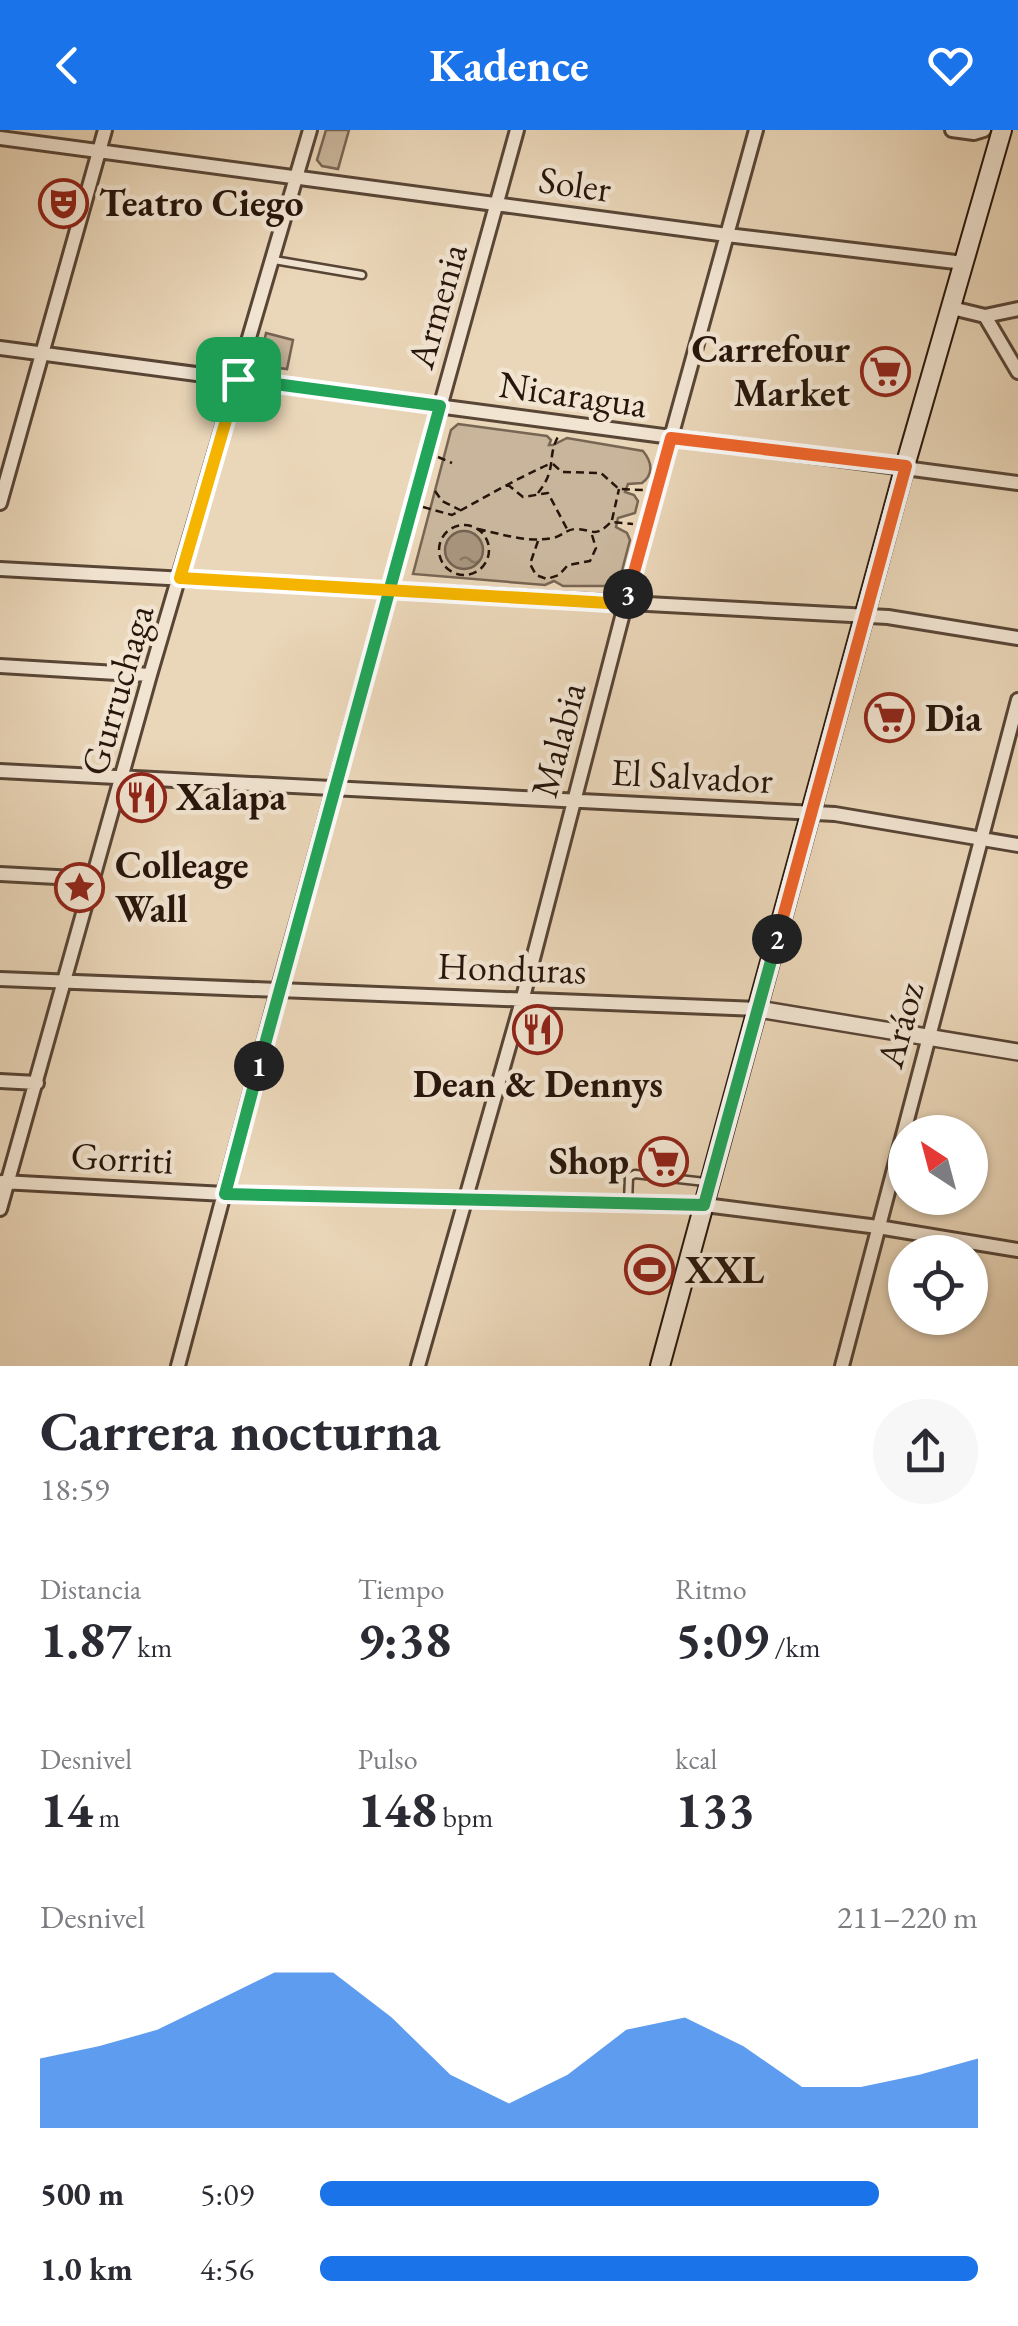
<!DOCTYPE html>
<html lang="es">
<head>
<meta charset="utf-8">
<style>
	:root { --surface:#fff; --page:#f7f7f7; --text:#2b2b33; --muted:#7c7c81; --accent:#1a73e8 }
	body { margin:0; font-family:"EB Garamond",serif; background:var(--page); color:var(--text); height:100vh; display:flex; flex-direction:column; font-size:38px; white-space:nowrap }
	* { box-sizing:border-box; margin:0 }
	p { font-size:32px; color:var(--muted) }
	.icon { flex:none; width:55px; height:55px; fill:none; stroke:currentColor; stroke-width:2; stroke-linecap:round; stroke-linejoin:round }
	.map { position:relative; height:1236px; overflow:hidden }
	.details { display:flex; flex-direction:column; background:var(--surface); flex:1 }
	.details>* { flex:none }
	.needle { width:65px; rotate:324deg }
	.buttons { position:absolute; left:888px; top:985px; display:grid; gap:20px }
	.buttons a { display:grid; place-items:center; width:100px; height:100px; border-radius:50%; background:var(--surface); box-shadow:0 2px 8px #0004; font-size:50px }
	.pin { position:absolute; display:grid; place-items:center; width:85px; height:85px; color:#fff; margin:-42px; border-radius:20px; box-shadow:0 5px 15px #0006 }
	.km { position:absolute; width:50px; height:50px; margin:-25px; border-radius:50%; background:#222; color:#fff; font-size:28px; line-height:50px; text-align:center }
	.round { display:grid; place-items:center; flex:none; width:105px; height:105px; border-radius:52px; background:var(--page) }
	.headline { display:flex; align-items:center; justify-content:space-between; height:170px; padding:0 40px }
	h1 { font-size:55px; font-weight:700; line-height:75px }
	.stats { display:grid; grid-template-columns:repeat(3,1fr); gap:15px; height:170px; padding:10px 40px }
	.stats div { display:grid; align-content:center }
	.stats b { font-size:50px; font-weight:700 }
	.stats small { font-size:28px; font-weight:400 }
	.stats p { font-size:28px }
	.chart { height:280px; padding:20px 40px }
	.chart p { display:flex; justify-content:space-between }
	.chart svg { width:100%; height:180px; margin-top:10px; fill:var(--accent); opacity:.7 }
	ul { padding:0 40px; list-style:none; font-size:32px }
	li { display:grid; grid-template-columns:160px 120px 1fr; align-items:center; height:75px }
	li i { height:25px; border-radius:12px; background:var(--accent) }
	header { display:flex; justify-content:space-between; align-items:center; height:130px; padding:0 40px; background:var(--accent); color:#fff; font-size:45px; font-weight:700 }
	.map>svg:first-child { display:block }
	.green { fill:#c9b59b; stroke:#786553; stroke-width:2.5 }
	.water { fill:url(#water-ripples); stroke:#74614f; stroke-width:2.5 }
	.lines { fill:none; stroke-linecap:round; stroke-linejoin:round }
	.service-casing { stroke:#584536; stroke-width:11 }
	.minor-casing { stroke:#584536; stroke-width:18 }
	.tertiary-casing { stroke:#584536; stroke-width:20 }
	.secondary-casing { stroke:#27150b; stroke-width:22 }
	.path { stroke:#27150b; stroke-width:2.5; stroke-dasharray:8 5; stroke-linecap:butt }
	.service { stroke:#f1e4d1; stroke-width:6 }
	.minor { stroke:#f1e4d1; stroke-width:12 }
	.tertiary { stroke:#f1e4d1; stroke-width:15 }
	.secondary { stroke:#f1e4d1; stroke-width:18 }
	.split-1-casing { stroke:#fff; stroke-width:20 }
	.split-2-casing { stroke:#fff; stroke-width:20 }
	.split-3-casing { stroke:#fff; stroke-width:20 }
	.split-4-casing { stroke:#fff; stroke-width:20 }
	.split-1 { stroke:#22a559; stroke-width:12 }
	.split-2 { stroke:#22a559; stroke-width:12 }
	.split-3 { stroke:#f0652b; stroke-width:12 }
	.split-4 { stroke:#f5b400; stroke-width:12 }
	.labels { text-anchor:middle; stroke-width:9; stroke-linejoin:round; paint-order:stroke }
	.street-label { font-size:38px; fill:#27150b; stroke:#f1e4d1 }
	.poi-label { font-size:38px; font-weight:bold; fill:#27150b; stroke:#f1e4d1; text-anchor:start }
</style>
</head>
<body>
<header><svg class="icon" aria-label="back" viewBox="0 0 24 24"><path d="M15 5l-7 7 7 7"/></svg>Kadence<svg class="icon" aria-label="heart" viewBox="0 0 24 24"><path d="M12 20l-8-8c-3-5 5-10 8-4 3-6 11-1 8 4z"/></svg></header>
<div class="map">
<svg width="1018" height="1236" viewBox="0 0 1018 1236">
	<defs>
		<pattern id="water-ripples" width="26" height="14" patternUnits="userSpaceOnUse" patternTransform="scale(2.5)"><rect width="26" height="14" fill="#a8947d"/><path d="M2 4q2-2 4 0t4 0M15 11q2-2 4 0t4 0" fill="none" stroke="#897865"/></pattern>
	</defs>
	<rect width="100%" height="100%" fill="#ead6b8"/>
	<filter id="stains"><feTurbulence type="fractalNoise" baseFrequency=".002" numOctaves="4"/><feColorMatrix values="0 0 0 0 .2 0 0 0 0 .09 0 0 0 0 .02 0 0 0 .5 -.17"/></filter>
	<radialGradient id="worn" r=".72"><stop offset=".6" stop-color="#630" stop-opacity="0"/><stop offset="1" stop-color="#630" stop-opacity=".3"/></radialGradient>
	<path class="green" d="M326 0H349L338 39 322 36 317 30Z
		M266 203 293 210 287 239 263 236 260 230Z
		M458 294 547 306 551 310 549 315H553L567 308 643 321C652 332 654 344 642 353L628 354 625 362 634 365 638 371 635 383 618 388 616 397 627 403 630 410 618 456H563L554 451 545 455 413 444 451 300Z"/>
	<path class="water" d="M445 420a19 19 0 1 1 38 0a19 19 0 1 1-38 0Z"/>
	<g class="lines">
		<defs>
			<path id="service" d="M274 130 362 145
				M628 1072 629 1047 635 1044 705 1052"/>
			<path id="minor" d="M952 0 974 3 984 0
				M0 8 727 105 964 133
				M952 178 985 186 1018 179
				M985 186 1018 242
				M0 218 1018 353
				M0 373 105 0
				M0 439 888 487 1018 508
				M0 536 150 545
				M0 641 835 684 1018 715
				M0 744 94 749
				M0 849 758 879
				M0 951 37 953
				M2 1052 225 1064 705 1075 878 1097 1018 1120
				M0 1079 150 545 310 0
				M178 1236 278 861 517 0
				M418 1236 522 871 634 441 756 0
				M842 1236 1018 570"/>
			<path id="tertiary" d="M758 879 1018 922"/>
			<path id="secondary" d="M660 1236 905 336 1002 0"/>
		</defs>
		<use href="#service" class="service-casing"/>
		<use href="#minor" class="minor-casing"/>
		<use href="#tertiary" class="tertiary-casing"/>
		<use href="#secondary" class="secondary-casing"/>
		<path class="path" d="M438 327 452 333
			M553 334 562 342 601 343 619 359 644 360
			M507 354 523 367 548 363 567 399
			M435 361 442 371 460 380
			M538 363C559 336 545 328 560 303
			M423 377 452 385C486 367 517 348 552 333
			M612 390 619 359
			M439 420a25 25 0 1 1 50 0a25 25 0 1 1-50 0Z
			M478 399C501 404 528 413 552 408 561 407 565 400 575 399 594 399 594 409 611 392L633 394
			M538 411 530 434 536 445 547 449 559 445 568 435 590 431 596 418 592 405"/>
		<use href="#service" class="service"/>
		<use href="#minor" class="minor"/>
		<use href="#tertiary" class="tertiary"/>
		<use href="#secondary" class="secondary"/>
	</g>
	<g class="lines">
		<defs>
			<path id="split-1" d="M238 249 440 276 259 936"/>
			<path id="split-2" d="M259 936 225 1064 704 1075 777 809"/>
			<path id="split-3" d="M628 464 671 308 906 336 777 809"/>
			<path id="split-4" d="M238 249 180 448 626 474 628 464"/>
		</defs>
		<use href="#split-1" class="split-1-casing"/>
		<use href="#split-2" class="split-2-casing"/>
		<use href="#split-3" class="split-3-casing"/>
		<use href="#split-4" class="split-4-casing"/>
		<use href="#split-1" class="split-1"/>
		<use href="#split-2" class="split-2"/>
		<use href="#split-3" class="split-3"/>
		<use href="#split-4" class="split-4"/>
	</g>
	<defs>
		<symbol id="theatre-ring" viewBox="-11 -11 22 22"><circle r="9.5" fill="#f1e4d1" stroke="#8f2418" stroke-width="1.5"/><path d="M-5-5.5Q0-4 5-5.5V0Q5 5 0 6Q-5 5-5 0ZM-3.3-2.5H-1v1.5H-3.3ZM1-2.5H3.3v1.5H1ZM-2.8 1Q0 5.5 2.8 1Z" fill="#8f2418"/></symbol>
		<symbol id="supermarket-ring" viewBox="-11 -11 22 22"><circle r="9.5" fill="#f1e4d1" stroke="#8f2418" stroke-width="1.5"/><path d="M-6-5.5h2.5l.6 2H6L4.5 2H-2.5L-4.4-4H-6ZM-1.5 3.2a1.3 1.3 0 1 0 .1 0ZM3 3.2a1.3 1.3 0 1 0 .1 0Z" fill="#8f2418"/></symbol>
		<symbol id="restaurant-ring" viewBox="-11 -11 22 22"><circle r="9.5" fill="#f1e4d1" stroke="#8f2418" stroke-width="1.5"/><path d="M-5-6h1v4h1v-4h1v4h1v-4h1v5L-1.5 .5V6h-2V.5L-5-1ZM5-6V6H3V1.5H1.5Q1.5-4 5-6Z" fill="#8f2418"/></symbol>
		<symbol id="sight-ring" viewBox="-11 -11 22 22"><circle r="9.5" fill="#f1e4d1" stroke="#8f2418" stroke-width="1.5"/><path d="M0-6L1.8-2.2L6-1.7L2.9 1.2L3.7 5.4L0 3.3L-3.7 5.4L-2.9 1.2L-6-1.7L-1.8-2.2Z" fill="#8f2418"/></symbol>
		<symbol id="stadium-ring" viewBox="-11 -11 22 22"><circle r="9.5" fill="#f1e4d1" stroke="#8f2418" stroke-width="1.5"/><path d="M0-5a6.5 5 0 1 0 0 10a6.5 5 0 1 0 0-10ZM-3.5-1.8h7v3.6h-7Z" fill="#8f2418"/></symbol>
	</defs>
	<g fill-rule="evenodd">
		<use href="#theatre-ring" x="36" y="46" width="55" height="55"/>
		<use href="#supermarket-ring" x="858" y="214" width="55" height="55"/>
		<use href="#supermarket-ring" x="862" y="560" width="55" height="55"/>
		<use href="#restaurant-ring" x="114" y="640" width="55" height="55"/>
		<use href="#sight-ring" x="52" y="730" width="55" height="55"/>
		<use href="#restaurant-ring" x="510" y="872" width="55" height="55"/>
		<use href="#supermarket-ring" x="636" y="1004" width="55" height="55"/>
		<use href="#stadium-ring" x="622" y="1112" width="55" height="55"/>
	</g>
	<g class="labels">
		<g class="street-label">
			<text transform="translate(575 54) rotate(8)" y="13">Soler</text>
			<text transform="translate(437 176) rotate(-74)" y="13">Armenia</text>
			<text transform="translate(573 264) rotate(8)" y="13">Nicaragua</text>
			<text transform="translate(117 560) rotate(-74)" y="13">Gurruchaga</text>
			<text transform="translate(558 610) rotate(-75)" y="13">Malabia</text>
			<text transform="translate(692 646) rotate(3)" y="13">El Salvador</text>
			<text transform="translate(512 838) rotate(2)" y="13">Honduras</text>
			<text transform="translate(900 895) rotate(-75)" y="13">Aráoz</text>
			<text transform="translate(122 1028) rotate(3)" y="13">Gorriti</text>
		</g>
		<g class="poi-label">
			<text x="99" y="86">Teatro Ciego</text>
			<text x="850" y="232" text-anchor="end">Carrefour<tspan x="850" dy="44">Market</tspan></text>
			<text x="925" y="601">Dia</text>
			<text x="176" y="680">Xalapa</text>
			<text x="115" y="748">Colleage<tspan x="115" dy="44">Wall</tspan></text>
			<text x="538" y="967" text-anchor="middle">Dean &amp; Dennys</text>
			<text x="629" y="1044" text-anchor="end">Shop</text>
			<text x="685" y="1153">XXL</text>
		</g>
	</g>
	<rect width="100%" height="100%" filter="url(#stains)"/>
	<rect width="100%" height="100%" fill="url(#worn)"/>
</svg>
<div class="buttons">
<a><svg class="needle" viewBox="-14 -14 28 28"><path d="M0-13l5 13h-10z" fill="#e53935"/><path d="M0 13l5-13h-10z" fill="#7c7c81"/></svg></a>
<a><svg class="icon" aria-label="locate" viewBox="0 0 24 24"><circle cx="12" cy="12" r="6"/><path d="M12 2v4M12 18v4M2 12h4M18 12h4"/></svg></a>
</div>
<div class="pin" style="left:238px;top:249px;background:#1e9e55"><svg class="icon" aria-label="arrive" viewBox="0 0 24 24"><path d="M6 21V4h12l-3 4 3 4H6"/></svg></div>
<b class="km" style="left:259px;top:936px">1</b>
<b class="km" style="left:777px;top:809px">2</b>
<b class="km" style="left:628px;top:464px">3</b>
</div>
<section class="details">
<div class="headline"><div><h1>Carrera nocturna</h1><p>18:59</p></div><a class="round"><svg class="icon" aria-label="share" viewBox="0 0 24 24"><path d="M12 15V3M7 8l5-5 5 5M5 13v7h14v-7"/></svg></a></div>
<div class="stats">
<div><p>Distancia</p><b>1.87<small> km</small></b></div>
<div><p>Tiempo</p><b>9:38</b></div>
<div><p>Ritmo</p><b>5:09<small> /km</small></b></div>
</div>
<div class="stats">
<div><p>Desnivel</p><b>14<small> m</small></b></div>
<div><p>Pulso</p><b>148<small> bpm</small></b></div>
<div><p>kcal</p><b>133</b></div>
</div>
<div class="chart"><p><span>Desnivel</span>211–220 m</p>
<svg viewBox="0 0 160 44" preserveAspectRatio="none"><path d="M0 44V27L10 24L20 20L30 13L40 6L50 6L60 17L70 31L80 38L90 31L100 20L110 17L120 24L130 34L140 34L150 31L160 27V44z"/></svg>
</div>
<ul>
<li><b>500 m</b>5:09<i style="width:85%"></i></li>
<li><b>1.0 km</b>4:56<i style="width:100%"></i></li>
</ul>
</section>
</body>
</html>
